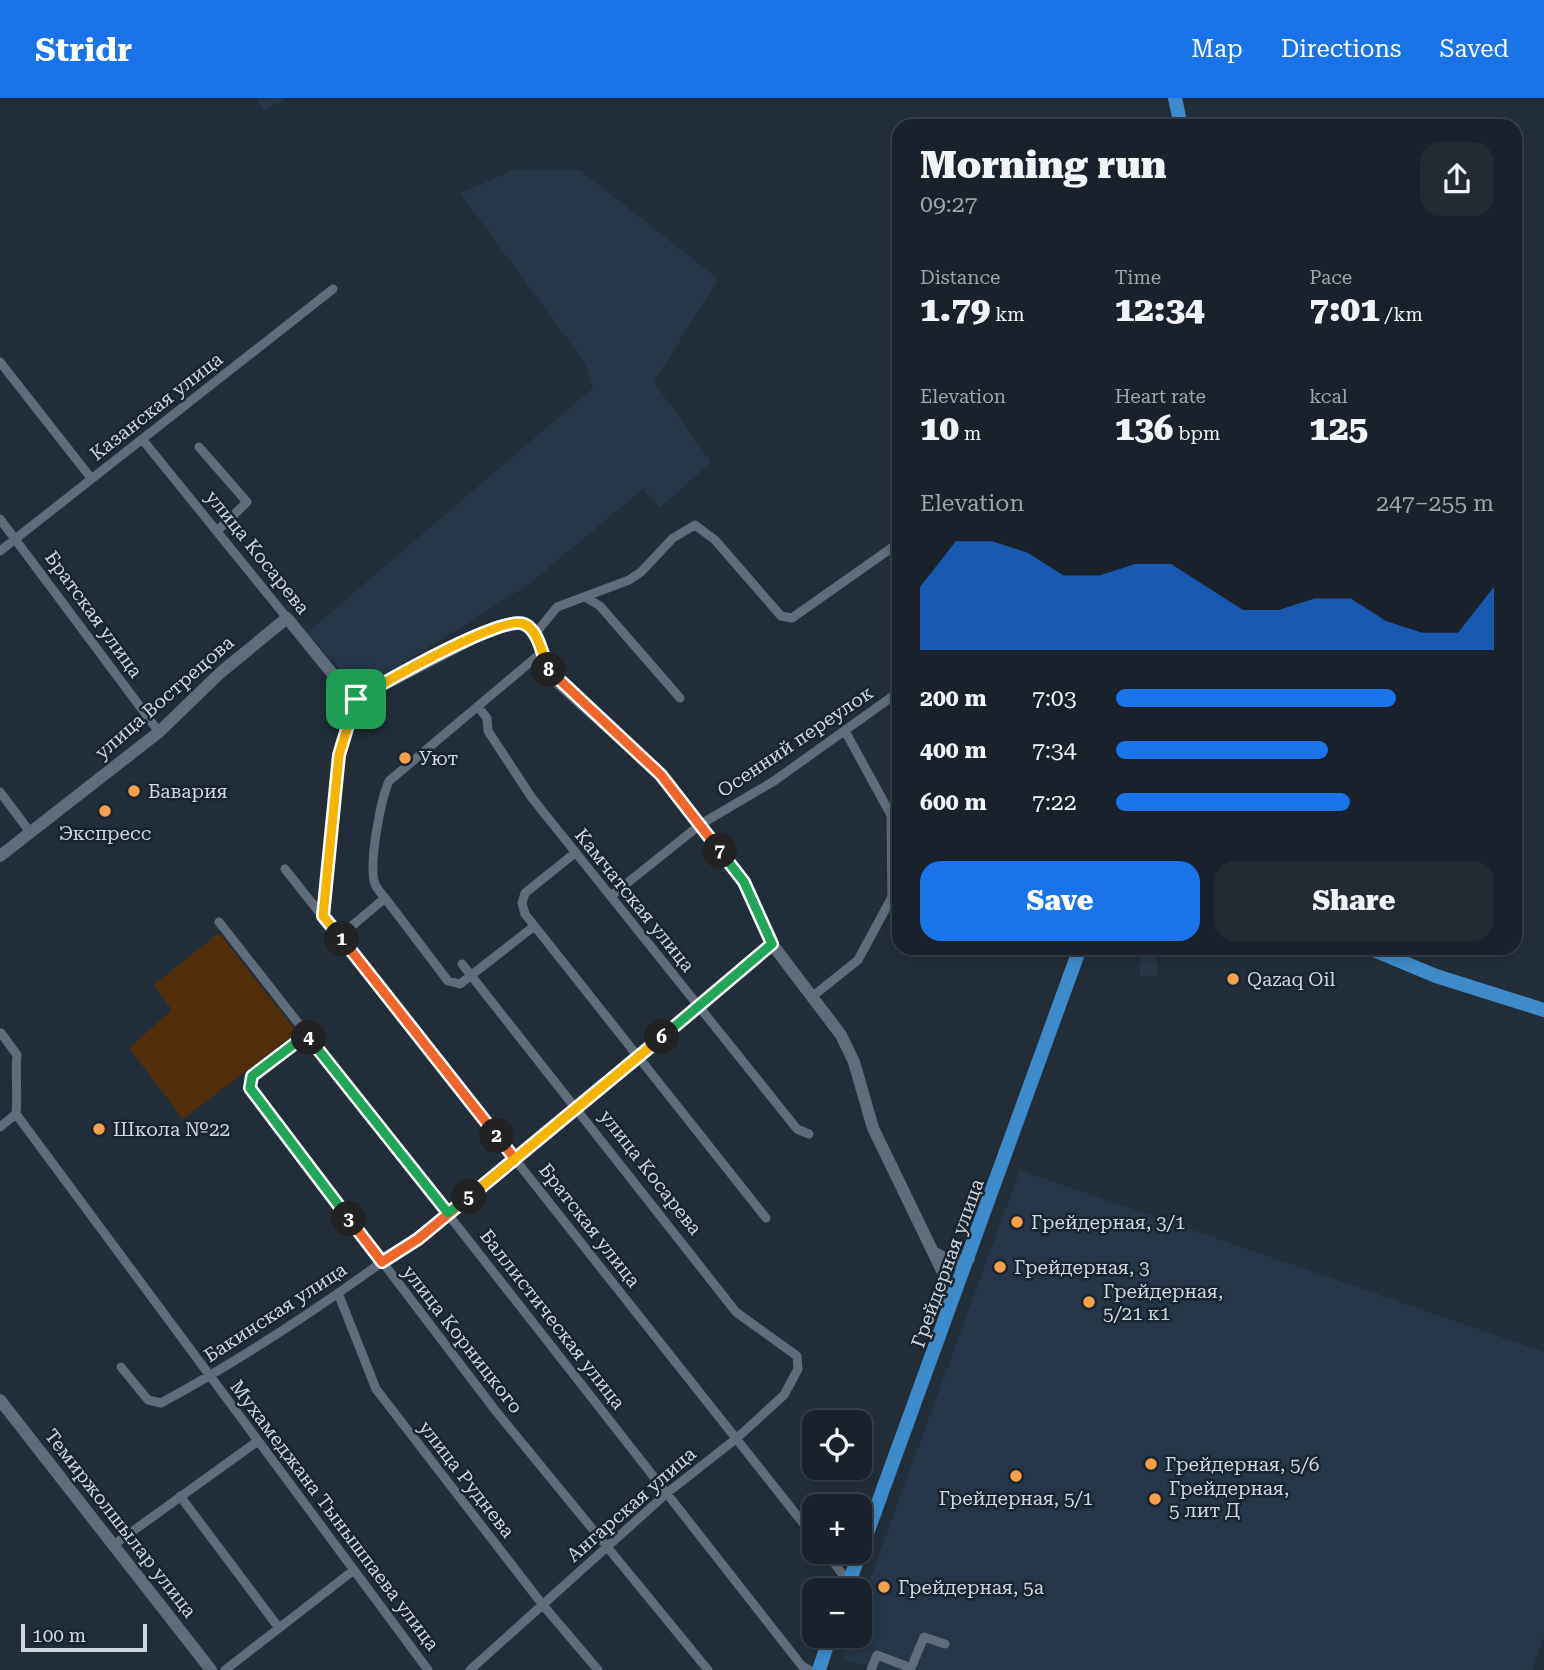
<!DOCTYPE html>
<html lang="en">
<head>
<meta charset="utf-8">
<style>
	:root { --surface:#19222c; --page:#222a34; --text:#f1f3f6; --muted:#9fa4a9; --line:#373f48; --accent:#1a73e8 }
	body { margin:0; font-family:"Roboto Serif",serif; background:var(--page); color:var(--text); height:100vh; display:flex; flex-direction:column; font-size:26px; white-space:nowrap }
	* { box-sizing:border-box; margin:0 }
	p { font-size:23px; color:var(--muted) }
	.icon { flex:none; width:38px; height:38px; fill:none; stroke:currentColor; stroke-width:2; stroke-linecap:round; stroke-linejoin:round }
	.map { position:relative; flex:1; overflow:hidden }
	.panel { position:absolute; left:892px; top:21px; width:630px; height:836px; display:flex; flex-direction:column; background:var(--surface); border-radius:21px; box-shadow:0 4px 10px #0003,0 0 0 2px var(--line) }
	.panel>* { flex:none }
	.buttons { position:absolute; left:802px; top:1312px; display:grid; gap:14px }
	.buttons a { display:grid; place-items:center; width:70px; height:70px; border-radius:14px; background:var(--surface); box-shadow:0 4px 10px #0003,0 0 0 2px var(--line); font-size:35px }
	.scale { position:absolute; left:21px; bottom:18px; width:126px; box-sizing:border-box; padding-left:7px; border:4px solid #ced6de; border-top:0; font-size:19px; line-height:24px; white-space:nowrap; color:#ced6de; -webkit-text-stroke:5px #182430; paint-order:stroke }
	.pin { position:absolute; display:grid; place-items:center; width:60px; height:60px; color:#fff; margin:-30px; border-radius:14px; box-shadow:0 4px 10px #0006 }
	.km { position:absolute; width:35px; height:35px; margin:-18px; border-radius:50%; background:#222; color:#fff; font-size:19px; line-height:35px; text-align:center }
	.round { display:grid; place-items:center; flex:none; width:74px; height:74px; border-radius:21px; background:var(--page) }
	.summary { display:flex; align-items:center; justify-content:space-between; height:119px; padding:0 28px }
	h1 { font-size:38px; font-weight:800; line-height:52px }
	.figures { display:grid; grid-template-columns:repeat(3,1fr); gap:10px; height:119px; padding:7px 28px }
	.figures div { display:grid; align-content:center }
	.figures b { font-size:35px; font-weight:800 }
	.figures small { font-size:19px; font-weight:400 }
	.figures p { font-size:19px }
	.chart { height:196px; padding:14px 28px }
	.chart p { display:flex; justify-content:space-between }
	.chart svg { width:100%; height:126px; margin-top:7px; fill:var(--accent); opacity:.7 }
	.cta { display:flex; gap:14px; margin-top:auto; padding:14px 28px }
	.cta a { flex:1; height:80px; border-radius:21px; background:var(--accent); color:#fff; font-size:28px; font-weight:800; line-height:80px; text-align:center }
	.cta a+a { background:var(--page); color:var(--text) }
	ul { padding:0 28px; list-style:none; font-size:23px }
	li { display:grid; grid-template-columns:112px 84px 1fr; align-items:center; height:52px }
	li i { height:18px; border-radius:9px; background:var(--accent) }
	header { display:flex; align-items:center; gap:42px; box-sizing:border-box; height:98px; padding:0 35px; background:var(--accent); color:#fff }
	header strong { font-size:33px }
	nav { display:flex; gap:38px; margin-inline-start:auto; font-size:24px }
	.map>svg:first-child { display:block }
	.built { fill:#253648 }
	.green { fill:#512e09 }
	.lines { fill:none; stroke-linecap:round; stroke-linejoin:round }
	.street { stroke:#5e6c7b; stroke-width:9 }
	.secondary { stroke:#5e6c7b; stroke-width:12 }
	.primary { stroke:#3f8bca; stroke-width:14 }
	.split-1-casing { stroke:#fff; stroke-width:14 }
	.split-2-casing { stroke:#fff; stroke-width:14 }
	.split-3-casing { stroke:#fff; stroke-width:14 }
	.split-4-casing { stroke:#fff; stroke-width:14 }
	.split-5-casing { stroke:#fff; stroke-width:14 }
	.split-6-casing { stroke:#fff; stroke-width:14 }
	.split-7-casing { stroke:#fff; stroke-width:14 }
	.split-8-casing { stroke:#fff; stroke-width:14 }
	.split-9-casing { stroke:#fff; stroke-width:14 }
	.split-1 { stroke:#f5b400; stroke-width:9 }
	.split-2 { stroke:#f0652b; stroke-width:9 }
	.split-3 { stroke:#f0652b; stroke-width:9 }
	.split-4 { stroke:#22a559; stroke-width:9 }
	.split-5 { stroke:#22a559; stroke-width:9 }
	.split-6 { stroke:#f5b400; stroke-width:9 }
	.split-7 { stroke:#22a559; stroke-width:9 }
	.split-8 { stroke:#f0652b; stroke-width:9 }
	.split-9 { stroke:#f5b400; stroke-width:9 }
	.poi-dot { fill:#f8a04b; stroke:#182430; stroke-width:2.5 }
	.labels { text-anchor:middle; stroke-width:5; stroke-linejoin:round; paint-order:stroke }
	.street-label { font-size:19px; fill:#ced6de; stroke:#182430 }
	.poi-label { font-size:19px; fill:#ced6de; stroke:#182430; text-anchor:start }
</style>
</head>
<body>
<header>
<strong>Stridr</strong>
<nav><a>Map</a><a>Directions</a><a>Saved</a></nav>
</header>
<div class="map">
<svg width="1544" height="1572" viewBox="0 0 1544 1572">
	<rect width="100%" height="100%" fill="#212e3a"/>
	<path class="built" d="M257 0H288L263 12Z
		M514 72H580L718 181 654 284 711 364 660 410 643 391 529 486 359 593 307 535 593 290 585 265 460 95Z
		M1157 856V877L1140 878V857Z
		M1020 1072 1544 1254V1538L1532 1572H883L841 1560 849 1538H859V1511Z"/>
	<path class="green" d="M219 835 297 934 183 1021 129 950 172 912 154 887Z"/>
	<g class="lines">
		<path class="street" d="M0 264 91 380
			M142 341 287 520
			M199 349 247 404 218 432
			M0 421 159 634
			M0 453 333 191
			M585 499 600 508 680 600
			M535 536 557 509 629 482 641 474 673 440 695 427 715 442 781 518 792 520 900 444
			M478 609 487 620 488 633 532 700 797 1031 809 1036
			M0 694 30 734
			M575 755 525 795 522 805 525 816 766 1120
			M285 771 814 1439
			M611 798 701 726 774 683 900 593
			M385 800 448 883 460 886 533 829
			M323 818 339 657 356 601
			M219 824 802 1568 809 1572
			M340 838 385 800C382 796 377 791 375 786 368 767 381 701 389 683L541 555
			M462 866 736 1214 797 1258 798 1271 784 1297 737 1340 667 1395 470 1572
			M813 898 858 862 892 799 891 717 845 633
			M1 935 17 957C15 977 18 996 16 1016L428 1572
			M306 937 252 977 250 990 495 1312 708 1572
			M0 1029 16 1016
			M338 1195 376 1291 542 1506 598 1572
			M121 1269 148 1302 161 1305C386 1183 578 1010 772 846
			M180 1398 279 1530
			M112 1448 258 1343
			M826 1454 849 1485
			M225 1572 354 1472
			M871 1572 877 1557 911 1570 924 1539 945 1546"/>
		<path class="secondary" d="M0 758 159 634 220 575 287 520 344 590 356 601 495 529 517 524 527 527 535 536 551 578 661 677 744 784 772 846 841 937 854 964 873 1030 947 1183 949 1207
			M935 1155 954 1165 969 1161
			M0 1302 211 1572"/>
		<path class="primary" d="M1175 0 1181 28
			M1369 850 1436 878 1544 912
			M846 1493 1080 850
			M819 1572 830 1538"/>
	</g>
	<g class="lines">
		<defs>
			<path id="split-1" d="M342 841 323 818 339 657 356 601"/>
			<path id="split-2" d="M342 841 497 1038"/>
			<path id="split-3" d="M349 1121 382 1164 418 1141 515 1061 497 1038"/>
			<path id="split-4" d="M309 940 306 937 252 978 250 990 349 1121"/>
			<path id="split-5" d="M309 940 448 1115 469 1099"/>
			<path id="split-6" d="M469 1099 662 939"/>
			<path id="split-7" d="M662 939 772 846 744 784 720 753"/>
			<path id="split-8" d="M549 572 661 677 720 753"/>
			<path id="split-9" d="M356 601C382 586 502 516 524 526 539 532 542 558 549 572"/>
		</defs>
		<use href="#split-1" class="split-1-casing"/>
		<use href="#split-2" class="split-2-casing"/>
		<use href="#split-3" class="split-3-casing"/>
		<use href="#split-4" class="split-4-casing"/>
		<use href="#split-5" class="split-5-casing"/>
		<use href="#split-6" class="split-6-casing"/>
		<use href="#split-7" class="split-7-casing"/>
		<use href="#split-8" class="split-8-casing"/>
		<use href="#split-9" class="split-9-casing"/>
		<use href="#split-1" class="split-1"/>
		<use href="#split-2" class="split-2"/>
		<use href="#split-3" class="split-3"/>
		<use href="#split-4" class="split-4"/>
		<use href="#split-5" class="split-5"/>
		<use href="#split-6" class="split-6"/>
		<use href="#split-7" class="split-7"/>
		<use href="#split-8" class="split-8"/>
		<use href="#split-9" class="split-9"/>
	</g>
	<g class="poi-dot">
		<circle cx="405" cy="660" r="7"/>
		<circle cx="134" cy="693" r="7"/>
		<circle cx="105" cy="713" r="7"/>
		<circle cx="1233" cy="881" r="7"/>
		<circle cx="99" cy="1031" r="7"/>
		<circle cx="1017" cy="1124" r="7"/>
		<circle cx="1000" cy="1169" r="7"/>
		<circle cx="1089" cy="1204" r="7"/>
		<circle cx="1151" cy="1366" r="7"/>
		<circle cx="1016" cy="1378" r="7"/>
		<circle cx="1155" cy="1401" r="7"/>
		<circle cx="884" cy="1489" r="7"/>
	</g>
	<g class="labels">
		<g class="street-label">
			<text transform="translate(156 308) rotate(-38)" y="7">Казанская улица</text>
			<text transform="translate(258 454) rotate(51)" y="7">улица Косарева</text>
			<text transform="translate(94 516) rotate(54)" y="7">Братская улица</text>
			<text transform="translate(164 599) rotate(-41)" y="7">улица Вострецова</text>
			<text transform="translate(795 643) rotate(-34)" y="7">Осенний переулок</text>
			<text transform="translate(635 802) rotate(51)" y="7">Камчатская улица</text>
			<text transform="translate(651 1074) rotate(52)" y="7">улица Косарева</text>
			<text transform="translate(590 1127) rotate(52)" y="7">Братская улица</text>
			<text transform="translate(947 1165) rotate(-70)" y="7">Грейдерная улица</text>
			<text transform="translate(275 1214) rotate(-33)" y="7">Бакинская улица</text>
			<text transform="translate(553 1221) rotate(52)" y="7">Баллистическая улица</text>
			<text transform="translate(463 1241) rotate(52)" y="7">улица Корницкого</text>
			<text transform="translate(467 1381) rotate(52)" y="7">улица Руднева</text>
			<text transform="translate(631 1406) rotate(-41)" y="7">Ангарская улица</text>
			<text transform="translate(335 1417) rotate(53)" y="7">Мухамеджана Тынышпаева улица</text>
			<text transform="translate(121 1425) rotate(52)" y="7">Темиржолшылар улица</text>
		</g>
		<g class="poi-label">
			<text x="419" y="667">Уют</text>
			<text x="148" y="700">Бавария</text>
			<text x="105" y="742" text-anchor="middle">Экспресс</text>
			<text x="1247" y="888">Qazaq Oil</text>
			<text x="113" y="1038">Школа №22</text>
			<text x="1031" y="1131">Грейдерная, 3/1</text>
			<text x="1014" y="1176">Грейдерная, 3</text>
			<text x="1103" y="1200">Грейдерная,<tspan x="1103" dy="22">5/21 к1</tspan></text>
			<text x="1165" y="1373">Грейдерная, 5/6</text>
			<text x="1169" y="1397">Грейдерная,<tspan x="1169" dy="22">5 лит Д</tspan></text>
			<text x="1016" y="1407" text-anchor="middle">Грейдерная, 5/1</text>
			<text x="898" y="1496">Грейдерная, 5а</text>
		</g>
	</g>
</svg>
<div class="buttons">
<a><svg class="icon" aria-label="locate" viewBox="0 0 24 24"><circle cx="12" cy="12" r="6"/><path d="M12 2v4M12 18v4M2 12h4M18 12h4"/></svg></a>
<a>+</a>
<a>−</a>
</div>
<div class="scale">100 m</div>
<div class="pin" style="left:356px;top:601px;background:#1e9e55"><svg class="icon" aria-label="arrive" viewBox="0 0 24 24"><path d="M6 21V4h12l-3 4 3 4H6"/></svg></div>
<b class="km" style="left:342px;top:841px">1</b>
<b class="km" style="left:497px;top:1038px">2</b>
<b class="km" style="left:349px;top:1121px">3</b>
<b class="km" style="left:309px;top:940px">4</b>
<b class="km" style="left:469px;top:1099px">5</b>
<b class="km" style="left:662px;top:939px">6</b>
<b class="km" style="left:720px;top:753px">7</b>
<b class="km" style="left:549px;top:572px">8</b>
<section class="panel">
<div class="summary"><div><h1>Morning run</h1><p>09:27</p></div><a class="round"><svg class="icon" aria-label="share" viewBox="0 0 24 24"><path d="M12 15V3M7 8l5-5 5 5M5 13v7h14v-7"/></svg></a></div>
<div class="figures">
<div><p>Distance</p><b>1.79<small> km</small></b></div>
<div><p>Time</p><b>12:34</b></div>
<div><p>Pace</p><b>7:01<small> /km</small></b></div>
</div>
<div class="figures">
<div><p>Elevation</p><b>10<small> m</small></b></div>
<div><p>Heart rate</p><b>136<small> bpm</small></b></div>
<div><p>kcal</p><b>125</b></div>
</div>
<div class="chart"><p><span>Elevation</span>247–255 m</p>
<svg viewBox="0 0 160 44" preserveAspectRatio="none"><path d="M0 44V22L10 6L20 6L30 10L40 18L50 18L60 14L70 14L80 22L90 30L100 30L110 26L120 26L130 34L140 38L150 38L160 22V44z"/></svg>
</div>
<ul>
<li><b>200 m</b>7:03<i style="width:74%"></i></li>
<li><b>400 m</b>7:34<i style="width:56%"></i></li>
<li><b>600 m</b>7:22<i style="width:62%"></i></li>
</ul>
<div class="cta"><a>Save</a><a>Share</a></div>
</section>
</div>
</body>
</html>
